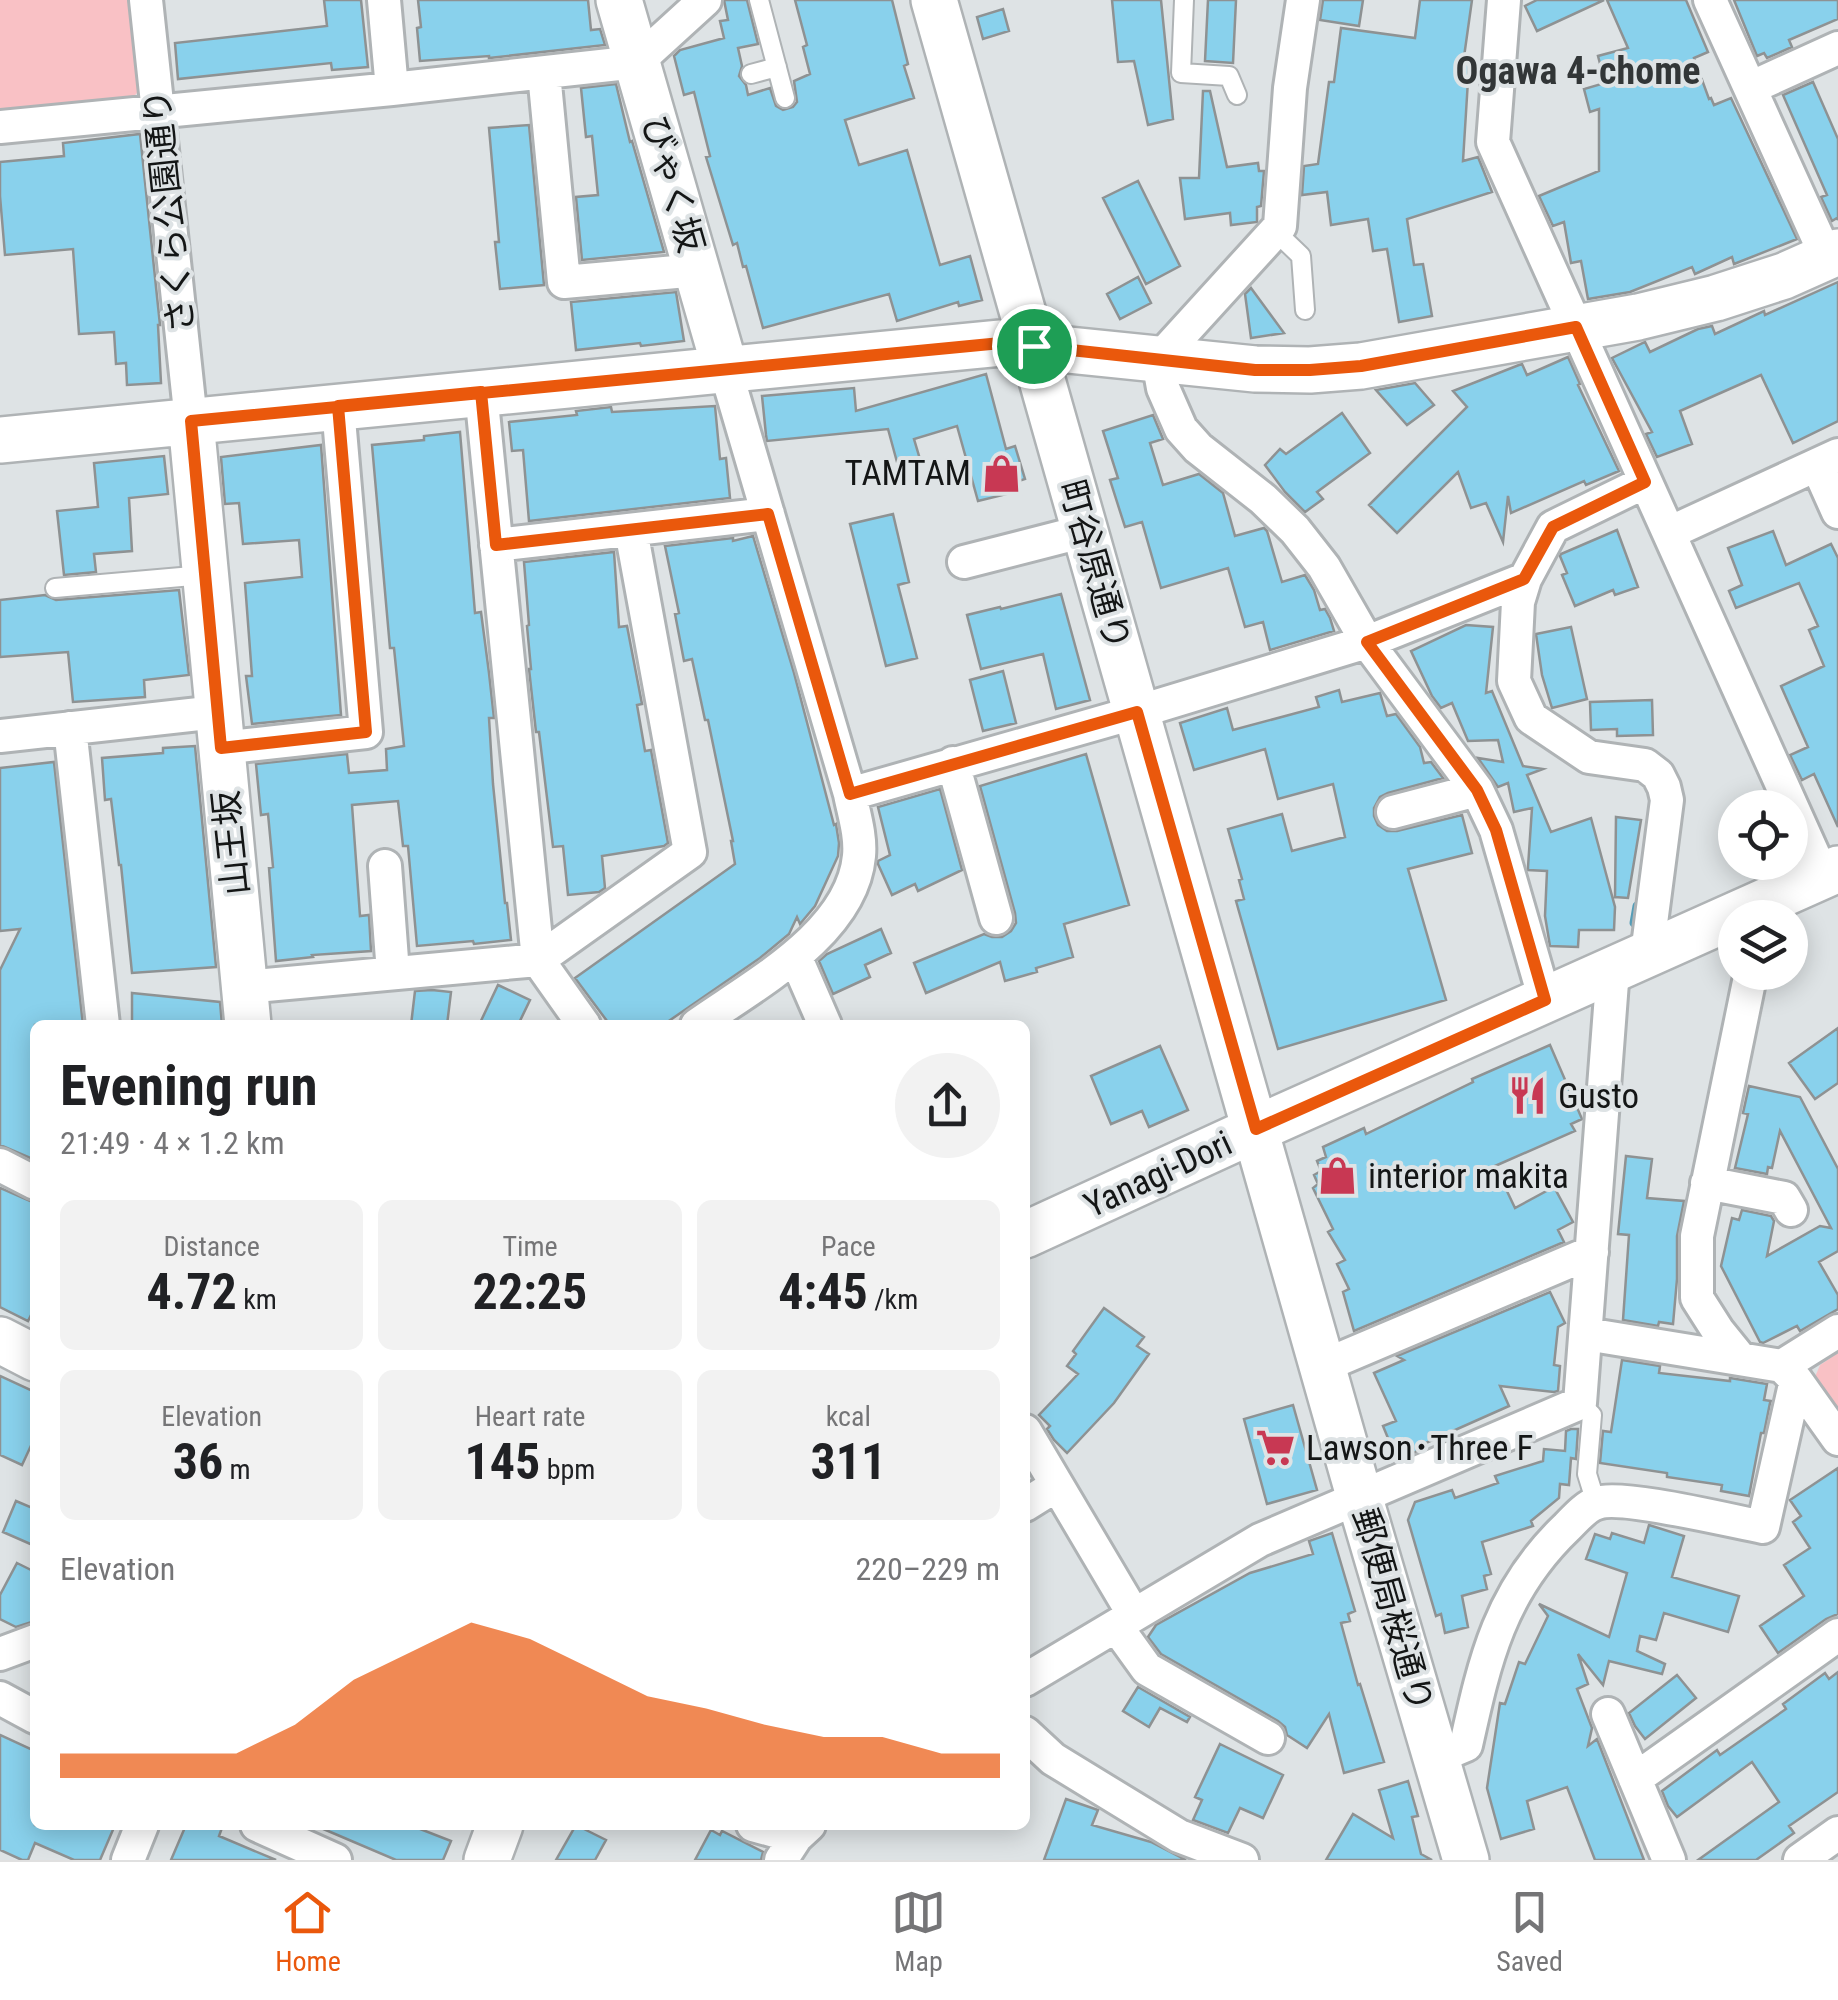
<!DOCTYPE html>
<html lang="en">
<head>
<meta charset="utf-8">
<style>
	:root { --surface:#fff; --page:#f2f2f2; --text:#202124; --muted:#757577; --line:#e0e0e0; --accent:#ea580c }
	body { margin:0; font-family:"Roboto Condensed","Noto Sans JP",sans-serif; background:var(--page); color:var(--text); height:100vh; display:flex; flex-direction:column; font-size:38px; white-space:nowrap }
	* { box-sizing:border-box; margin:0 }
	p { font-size:32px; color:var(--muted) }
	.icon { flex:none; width:55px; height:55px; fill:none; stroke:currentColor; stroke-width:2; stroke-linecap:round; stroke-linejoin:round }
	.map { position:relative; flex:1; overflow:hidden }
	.sheet { position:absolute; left:30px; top:1020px; width:1000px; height:810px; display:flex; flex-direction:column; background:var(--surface); border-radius:15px; box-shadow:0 5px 25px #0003 }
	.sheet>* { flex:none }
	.fabs { position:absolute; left:1718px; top:790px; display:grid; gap:20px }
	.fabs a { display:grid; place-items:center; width:90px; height:90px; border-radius:50%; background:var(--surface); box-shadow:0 5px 25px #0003; font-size:50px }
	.pin { position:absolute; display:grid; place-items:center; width:85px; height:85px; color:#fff; margin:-42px; border:5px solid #fff; border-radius:50%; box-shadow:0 2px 10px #0007 }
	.round { display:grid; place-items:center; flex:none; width:105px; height:105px; border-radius:52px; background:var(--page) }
	.summary { display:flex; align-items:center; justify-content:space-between; height:170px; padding:0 30px }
	h1 { font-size:55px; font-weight:700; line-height:75px }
	.stats { display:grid; grid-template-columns:repeat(3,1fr); gap:15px; height:170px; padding:10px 30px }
	.stats div { display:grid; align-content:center; border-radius:15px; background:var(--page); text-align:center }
	.stats b { font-size:50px; font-weight:700 }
	.stats small { font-size:28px; font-weight:400 }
	.stats p { font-size:28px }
	.chart { height:280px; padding:20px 30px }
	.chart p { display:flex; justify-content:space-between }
	.chart svg { width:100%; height:180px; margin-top:10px; fill:var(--accent); opacity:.7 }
	.dock { display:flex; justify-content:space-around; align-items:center; height:140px; border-top:2px solid var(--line); background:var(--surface); font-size:28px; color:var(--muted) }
	.dock a { display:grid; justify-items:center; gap:5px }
	.dock .on { color:var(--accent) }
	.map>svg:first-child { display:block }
	.green { fill:#f9c1c5 }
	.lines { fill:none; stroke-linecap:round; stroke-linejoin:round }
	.stream { stroke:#559db7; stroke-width:9 }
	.building { fill:#89d1ec; stroke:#8e9293; stroke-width:2.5 }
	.lane-casing { stroke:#afb3b5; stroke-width:22 }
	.street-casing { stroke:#afb3b5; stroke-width:38 }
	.secondary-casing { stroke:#afb3b5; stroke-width:50 }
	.lane { stroke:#fff; stroke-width:18 }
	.street { stroke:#fff; stroke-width:32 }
	.secondary { stroke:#fff; stroke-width:45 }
	.route-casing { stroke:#fff; stroke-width:20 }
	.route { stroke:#ea580c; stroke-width:12 }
	.labels { text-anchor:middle; stroke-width:8; stroke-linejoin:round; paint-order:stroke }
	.street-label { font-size:35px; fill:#141616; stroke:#dee3e5 }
	.poi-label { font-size:35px; fill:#141616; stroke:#dee3e5; text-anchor:start }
	.neighbourhood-label { font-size:38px; font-weight:bold; fill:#323637; stroke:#dee3e5 }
</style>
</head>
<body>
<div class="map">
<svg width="1838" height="1860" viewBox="0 0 1838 1860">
	<rect width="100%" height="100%" fill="#dee3e5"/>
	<path class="green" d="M0 0H132L141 89 132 98 0 112Z
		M1838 1353V1410L1815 1377 1820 1365Z"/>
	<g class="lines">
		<path class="stream" d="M1634 923 1637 906"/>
	</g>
	<path class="building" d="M324 0H361L368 67 332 70 331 63 178 79 175 43 327 26Z
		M418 0H588L591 30 600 29 605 45 489 58V56L420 61 417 28 421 27Z
		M724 0H747L758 44 738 48 742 66 739 76 746 85 748 95 770 88 776 106 783 110 793 107 797 102 794 81 810 74 803 47 807 45 795 0H892L908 64 904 66 914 98 845 120 859 165 907 150 940 265 970 256 982 300 959 306 958 302 897 321 889 294 763 328 746 266 743 267 737 243 733 245 706 157 710 156 694 92 684 95 674 56 680 50 724 38 720 21 728 20Z
		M1112 0H1161L1173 119 1148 125 1134 61 1118 62Z
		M1208 0H1236L1233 63 1205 61Z
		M1323 0H1363L1359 26 1320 20Z
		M1420 0H1472L1463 64H1469L1463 161 1478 157 1492 192 1407 219 1414 265 1423 264 1432 316 1399 322 1387 249 1373 251 1368 219 1331 225 1327 192 1302 195 1304 166 1318 164 1329 82H1334L1341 28 1415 38Z
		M1537 0H1604L1537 31 1525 6Z
		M1607 0H1686L1708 52 1694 58 1709 99 1711 98 1714 105 1731 98 1797 239 1734 264 1732 257 1695 274 1692 267 1630 292 1588 299 1581 261 1571 263 1564 222 1553 226 1539 196 1599 171V109L1590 112 1584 89 1605 83 1598 56 1628 48Z
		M1734 0H1838V19L1789 40 1792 47 1767 58 1764 53 1757 56Z
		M1003 9 1009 31 983 39 977 17Z
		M1813 82 1838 139V220L1837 218 1832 221 1821 197 1827 195 1783 95Z
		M616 84 630 142 632 141 664 252 582 260 576 197 598 195 592 136 586 137 581 88Z
		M1203 91H1210L1227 167 1258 163 1259 171H1264L1261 206 1257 207V222L1231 225 1230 213 1185 219 1180 178H1199Z
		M529 125 544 285 500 289 495 242H499L489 128Z
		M140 134 160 325H158L161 383 127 385 126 363 116 364 114 332 79 334 73 249 5 255 0 196V162L64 156 63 143Z
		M1138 181 1180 266 1146 284 1103 198Z
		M1138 277 1151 303 1120 319 1107 294Z
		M1838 282V421L1793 443 1761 375 1680 411 1692 444 1657 457 1646 434 1652 432 1612 358 1645 342 1650 352 1698 329 1712 326 1715 334 1764 311 1765 315Z
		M1251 288 1284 333 1251 338 1245 294Z
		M676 292 684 341 641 346 640 343 576 350 571 302Z
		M1568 357 1580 384 1578 385 1619 471 1586 485 1584 481 1511 513 1508 496 1503 542 1486 503 1471 508 1458 472 1397 533 1369 505 1467 407 1453 391 1519 365 1522 364 1527 375Z
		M986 374 1006 449 1015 446 1025 479 1007 485 1011 493 978 501 957 426 914 439 919 456 897 462 888 429 767 441 766 435 762 396 854 388 856 411Z
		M1415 383 1434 405 1407 425 1376 390Z
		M715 406 720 459 726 458 730 498 529 521 523 450 512 451 509 422 577 415 576 411 611 407 612 412Z
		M1342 413 1370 453 1317 492 1323 499 1305 512 1285 492 1265 465 1280 449 1286 454Z
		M1153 415 1163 439 1150 443 1163 485 1199 474 1223 493 1235 536 1264 528 1267 531 1282 582 1305 575 1314 590 1320 610 1325 609 1330 618 1334 631 1270 650 1263 622 1245 627 1228 568 1161 588 1142 522 1125 527 1110 480 1118 478 1103 431Z
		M460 432 475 613 481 612 489 673 494 718H489L493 784 505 903H507L511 940 474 944 473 941 417 946 408 846H403L398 801 352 805 360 916 369 915 371 951 312 955 313 957 276 961 269 868 273 867 268 814 261 815 256 764 347 754 349 773 387 770 386 749 404 746 394 648H390L372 445 424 440V436Z
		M321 445 341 715 252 724 246 676H252L245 583 302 577 299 540 243 544 239 503 225 504 221 457Z
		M164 456 168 494 129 498 132 551 94 554 96 572 64 575 57 511 98 507 94 463Z
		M893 514 909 582 898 585 917 658 886 666 850 524Z
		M1617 530 1638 587 1615 595 1613 590 1575 606 1562 575 1567 573 1560 556 1561 554Z
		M1773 531 1786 565 1831 544 1838 558V827L1814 774 1802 780 1790 755 1808 747 1781 686 1824 666 1809 630 1818 626 1799 583 1736 608 1729 591 1742 585 1728 548Z
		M753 536 794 673 834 825 836 824 839 843 838 856 815 906 800 924 797 917 789 934 760 958 663 1025H610L575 978 735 864 731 841H733L708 720H705L692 659 684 661 675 614 679 613 665 546 733 538V541Z
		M614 552 619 627 627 626 642 704 637 705 645 751 651 750 668 843 664 846 602 856 605 888 599 892 568 895 563 846 553 847 539 732H536L529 669H531L527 626 529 625 524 562Z
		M179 590 189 675 144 680 145 697 73 702 68 652 0 657V600L45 595 56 600Z
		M1061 594 1090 700 1056 709 1043 654 981 669 967 615 1000 607 1001 609Z
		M1466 625 1493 627 1486 693 1492 691 1523 766 1543 769 1527 775 1551 832 1591 818 1615 907 1614 930H1579L1578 947 1550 946 1545 916 1547 871 1528 870V867L1532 808 1514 812 1508 783 1498 787 1478 758 1503 762 1498 740 1468 741 1452 703 1441 708 1432 696 1411 651Z
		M1571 627 1587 699 1552 708 1542 675 1536 634Z
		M1003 671 1016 723 983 731 970 680Z
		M1339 690 1342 702 1380 693 1387 716 1396 714 1420 747 1424 763 1431 762 1443 778 1388 793 1380 797 1374 808V816L1378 825 1387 831H1397L1462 815 1472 853 1408 869 1446 1000 1278 1049 1236 901 1244 899 1239 880 1242 879 1228 829 1282 814 1292 851 1345 837 1333 784 1278 799 1265 749 1194 770 1180 723 1227 708 1233 730 1319 707 1316 697Z
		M1652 700 1653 735 1617 736V729L1591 730 1590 702Z
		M195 746 216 967 132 973 121 865H119L111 799 105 800 102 758 163 753V748Z
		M1086 754 1129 905 1064 924 1073 957 1036 968 1037 972 1005 981 1000 962 926 993 914 963 984 934 992 937H1002L1011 931 1016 923 1015 913 980 786Z
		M54 762 83 1025H35V1160L0 1145V970L20 929 0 931V768Z
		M940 789 962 870 918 891 915 884 892 895 878 864V861L890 855 878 807Z
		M1616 817 1641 820 1628 898 1615 897Z
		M881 929 891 953 865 965 870 977 833 994 819 961 827 954Z
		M498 985 530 1000 518 1025H479Z
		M432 990 451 992 447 1025H411L415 991Z
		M132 993 220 1002 222 1025H132Z
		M1838 1028V1083L1815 1099 1789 1063Z
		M1550 1045 1582 1119 1571 1124 1575 1131 1495 1166 1515 1208 1554 1187 1573 1222 1558 1230 1564 1242 1354 1331 1343 1292 1349 1289 1337 1264 1345 1260 1328 1232 1333 1229 1313 1188 1318 1184 1314 1175 1321 1171 1317 1161 1326 1157 1323 1147 1364 1128 1366 1134 1473 1082 1472 1079Z
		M1160 1046 1188 1110 1149 1127 1142 1111 1111 1124 1091 1076Z
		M1749 1086 1800 1097 1838 1169V1251L1819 1262 1838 1295V1309L1800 1331 1797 1326 1763 1343 1760 1342 1721 1266 1732 1218 1739 1220 1742 1210 1771 1216 1774 1221 1767 1256 1820 1226 1831 1228 1780 1131 1772 1168 1768 1167 1767 1174 1735 1168 1748 1114 1743 1113Z
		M1626 1156 1652 1159 1647 1198 1684 1201 1677 1236V1279L1673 1324 1659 1322 1658 1326 1623 1320 1629 1235 1618 1234Z
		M0 1188 35 1203V1307L28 1321 0 1307Z
		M1550 1292 1565 1323 1558 1327 1554 1365 1560 1366 1558 1391 1554 1392 1500 1386 1509 1406 1419 1446 1420 1450 1397 1460 1383 1426 1396 1421 1374 1373 1404 1360 1397 1356Z
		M1104 1308 1144 1337 1137 1346 1149 1354 1114 1403 1067 1453 1054 1440 1047 1429 1050 1426 1039 1415 1078 1374 1067 1366 1076 1354 1073 1351Z
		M1622 1360 1660 1366 1659 1373 1730 1381V1378L1767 1384 1764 1400 1771 1401 1770 1403 1764 1433H1761L1749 1496 1721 1491 1722 1485 1667 1477V1473L1600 1463 1603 1431 1611 1432Z
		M0 1376 35 1392V1437L22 1465 0 1455Z
		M1293 1405 1317 1490 1267 1504 1244 1419Z
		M1571 1429H1578L1576 1459 1571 1458 1569 1485 1560 1484 1559 1498 1531 1521 1533 1526 1482 1542 1491 1574 1484 1576 1487 1589 1462 1596 1468 1627 1445 1633 1441 1614 1436 1616 1408 1520 1415 1502 1452 1490 1455 1498 1498 1483 1495 1476 1543 1461 1544 1449 1565 1451 1566 1431Z
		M1838 1468V1614L1826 1619 1778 1653 1760 1626 1804 1596 1784 1565 1810 1548 1793 1522 1801 1516 1790 1500Z
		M16 1501 35 1509V1546L3 1532Z
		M1649 1525 1684 1536 1672 1577 1739 1596 1728 1632 1664 1613 1656 1640 1640 1636 1637 1651 1665 1664 1662 1674 1609 1661 1603 1685 1578 1654 1588 1684 1577 1689 1592 1728 1588 1746 1597 1739 1644 1860H1595L1567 1787 1527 1801 1534 1829 1501 1839 1487 1788 1500 1703 1505 1704 1519 1662 1525 1664 1548 1616 1539 1604 1609 1637 1627 1573 1586 1559 1595 1534 1610 1539 1612 1533 1644 1543Z
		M1332 1533 1355 1611 1348 1614 1350 1621 1341 1623 1358 1685 1360 1684 1384 1762 1344 1773 1329 1714 1307 1748 1287 1735 1285 1727 1278 1721 1161 1654 1148 1637 1156 1625 1250 1573 1313 1554 1309 1541Z
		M17 1563 35 1572V1621L16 1627 0 1619V1595Z
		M1838 1672V1792L1789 1826 1794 1833 1756 1860H1698L1779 1802 1752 1762 1677 1817 1668 1806 1662 1791 1717 1750 1720 1755 1786 1709 1783 1704 1825 1673 1829 1679Z
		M1677 1675 1696 1698 1645 1739 1635 1726 1629 1713Z
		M1138 1687 1190 1717 1187 1722 1160 1708 1149 1727 1123 1711Z
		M0 1735 35 1751V1825H115L100 1860H74L35 1843 28 1860H22L0 1850Z
		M1220 1744 1283 1775 1263 1818 1240 1808 1228 1833 1193 1820 1202 1800 1195 1797Z
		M1408 1781 1418 1816 1412 1817 1421 1854 1432 1860H1326L1353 1814 1393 1838 1379 1790Z
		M1066 1799 1098 1810 1092 1825 1151 1842 1186 1860H1044Z
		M186 1825H223L219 1836 276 1860H171Z
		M314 1825H410L451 1841 443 1860H396Z
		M576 1825 606 1840 595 1860H556Z
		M711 1830 720 1835 722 1831 763 1852 761 1860H695Z"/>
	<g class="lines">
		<defs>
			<path id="lane" d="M759 0 785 98
				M1184 0 1181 73 1229 76 1237 95
				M751 74 777 67
				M1276 232 1301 256 1305 310
				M55 588 204 575
				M1580 1403 1592 1415 1587 1474 1596 1503"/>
			<path id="street" d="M146 0 191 421
				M384 0 392 89
				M1303 0 1290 88 1280 226 1158 360 1163 388 1181 429 1198 448 1263 499 1295 530 1324 567 1367 642 1477 790 1496 830 1545 1000
				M1504 0 1493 142 1823 876
				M1710 0 1827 258
				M544 73 564 282 698 270
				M1750 88 1838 48
				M0 127 392 89 637 62 705 0
				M481 392 538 960 584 1025
				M1817 465 1838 512
				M1645 482 1553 527 1525 579 1518 602 1514 681 1531 718 1589 757 1645 765 1658 775 1664 787 1667 800 1647 954
				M1669 533 1838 455
				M496 545 768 514
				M964 562 1085 531
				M70 728 103 1025
				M0 736 217 712
				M221 748 366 732 338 407
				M953 763 996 918
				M850 794 1137 712 1367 642 1525 579
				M1393 812 1477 790
				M385 866 393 973
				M795 956 825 1025
				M245 987 538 960 690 852 631 530
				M697 1025C755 984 852 933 859 856 861 836 854 814 850 794L725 368
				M0 1165 35 1183
				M1707 1183 1784 1198 1791 1210
				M1586 1334 1782 1366 1796 1380 1838 1439
				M1739 1357 1718 1331 1697 1298V1236L1751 972
				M1323 1366 1592 1252
				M1782 1366 1838 1331
				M1025 1431 1134 1615
				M1025 1505 1057 1485
				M1116 1626 1147 1669 1268 1738
				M0 1654 35 1641
				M1025 1680 1260 1540 1580 1403 1613 969
				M0 1698 35 1717
				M1608 1714 1669 1860
				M1025 1733 1053 1759 1179 1836 1242 1860
				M1435 1758 1466 1745C1485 1659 1500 1591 1567 1527 1575 1519 1586 1506 1597 1503 1621 1494 1731 1521 1763 1527L1796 1380
				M1635 1779 1838 1635
				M257 1825 335 1860
				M753 1825 796 1837
				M128 1860 142 1825
				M781 1860 796 1837 809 1825
				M1800 1860 1838 1833"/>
			<path id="secondary" d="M619 0 725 368
				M934 0 1360 1499 1466 1860
				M191 421 248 1025
				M0 440 1001 343 1255 369 1310 370 1361 366 1638 317 1716 298 1784 276 1838 252
				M1025 1235 1256 1129 1838 869
				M0 1340 35 1358
				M487 1860 500 1825"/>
		</defs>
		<use href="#lane" class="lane-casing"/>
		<use href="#street" class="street-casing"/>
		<use href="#secondary" class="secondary-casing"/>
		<use href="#lane" class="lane"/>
		<use href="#street" class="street"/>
		<use href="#secondary" class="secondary"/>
	</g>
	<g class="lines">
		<defs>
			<path id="route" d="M1034 346 1001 343C731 368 461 394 191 421L221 748 366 732 338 406 481 392 496 545 768 514 850 794 1137 712 1256 1129 1545 1000 1496 830 1477 790 1367 642 1524 579 1553 527 1645 482 1576 327 1361 366 1310 370H1255L1034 346"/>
		</defs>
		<use href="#route" class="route-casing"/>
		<use href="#route" class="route"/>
	</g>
	<defs>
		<symbol id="shop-bare" viewBox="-9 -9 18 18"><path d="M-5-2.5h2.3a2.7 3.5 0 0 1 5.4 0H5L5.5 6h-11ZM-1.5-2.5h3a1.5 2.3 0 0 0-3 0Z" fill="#c83853" stroke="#dee3e5" stroke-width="2.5" paint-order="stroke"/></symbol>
		<symbol id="restaurant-bare" viewBox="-9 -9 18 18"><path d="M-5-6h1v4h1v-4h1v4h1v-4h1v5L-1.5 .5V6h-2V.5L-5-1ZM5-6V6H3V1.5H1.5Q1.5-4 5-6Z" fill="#c83853" stroke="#dee3e5" stroke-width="2.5" paint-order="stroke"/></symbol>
		<symbol id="supermarket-bare" viewBox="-9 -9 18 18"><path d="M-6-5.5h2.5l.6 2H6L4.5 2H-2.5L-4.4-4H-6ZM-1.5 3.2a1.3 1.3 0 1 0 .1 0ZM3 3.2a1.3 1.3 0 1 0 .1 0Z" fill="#c83853" stroke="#dee3e5" stroke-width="2.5" paint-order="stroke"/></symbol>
	</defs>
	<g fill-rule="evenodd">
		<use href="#shop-bare" x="974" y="446" width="55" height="55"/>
		<use href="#restaurant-bare" x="1500" y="1068" width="55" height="55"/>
		<use href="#shop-bare" x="1310" y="1148" width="55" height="55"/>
		<use href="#supermarket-bare" x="1248" y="1420" width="55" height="55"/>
	</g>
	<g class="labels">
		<g class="street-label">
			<text transform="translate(673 184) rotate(74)" y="12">びゃく坂</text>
			<text transform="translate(169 211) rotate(-96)" y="12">さくら公園通り</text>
			<text transform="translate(1095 565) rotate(74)" y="12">町谷原通り</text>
			<text transform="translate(231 843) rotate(-96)" y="12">山王坂</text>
			<text transform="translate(1158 1174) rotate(-25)" y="12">Yanagi-Dori</text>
			<text transform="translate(1393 1610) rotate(74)" y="12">郵便局桜通り</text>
		</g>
		<g class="poi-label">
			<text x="971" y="485" text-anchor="end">TAMTAM</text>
			<text x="1558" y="1108">Gusto</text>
			<text x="1368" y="1188">interior makita</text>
			<text x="1306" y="1460">Lawson･Three F</text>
		</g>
		<g class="neighbourhood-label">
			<text x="1578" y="84">Ogawa 4-chome</text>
		</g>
	</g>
</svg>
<div class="fabs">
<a><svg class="icon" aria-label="locate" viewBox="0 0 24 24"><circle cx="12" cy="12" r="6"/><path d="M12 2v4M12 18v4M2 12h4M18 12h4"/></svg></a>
<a><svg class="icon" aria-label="layers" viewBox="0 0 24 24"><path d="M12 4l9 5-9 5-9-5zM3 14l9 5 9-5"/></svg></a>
</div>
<div class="pin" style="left:1034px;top:346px;background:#1e9e55"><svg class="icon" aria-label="arrive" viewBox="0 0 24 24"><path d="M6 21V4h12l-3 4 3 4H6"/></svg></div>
<section class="sheet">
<div class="summary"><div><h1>Evening run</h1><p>21:49 · 4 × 1.2 km</p></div><a class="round"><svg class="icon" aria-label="share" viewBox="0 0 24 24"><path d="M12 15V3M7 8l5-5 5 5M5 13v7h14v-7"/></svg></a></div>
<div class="stats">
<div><p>Distance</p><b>4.72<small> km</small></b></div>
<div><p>Time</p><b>22:25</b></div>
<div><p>Pace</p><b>4:45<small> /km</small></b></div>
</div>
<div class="stats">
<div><p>Elevation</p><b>36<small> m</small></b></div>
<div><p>Heart rate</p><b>145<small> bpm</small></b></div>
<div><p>kcal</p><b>311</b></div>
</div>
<div class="chart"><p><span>Elevation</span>220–229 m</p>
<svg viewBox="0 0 160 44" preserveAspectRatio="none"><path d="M0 44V38L10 38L20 38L30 38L40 31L50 20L60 13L70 6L80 10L90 17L100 24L110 27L120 31L130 34L140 34L150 38L160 38V44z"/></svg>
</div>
</section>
</div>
<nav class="dock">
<a class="on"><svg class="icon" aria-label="home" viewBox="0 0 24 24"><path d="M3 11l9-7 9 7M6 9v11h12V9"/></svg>Home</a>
<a><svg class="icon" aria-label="map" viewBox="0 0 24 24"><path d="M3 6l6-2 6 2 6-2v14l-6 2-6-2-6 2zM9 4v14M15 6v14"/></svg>Map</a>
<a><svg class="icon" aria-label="saved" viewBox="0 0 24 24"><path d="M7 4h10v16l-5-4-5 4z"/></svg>Saved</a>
</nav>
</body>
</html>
